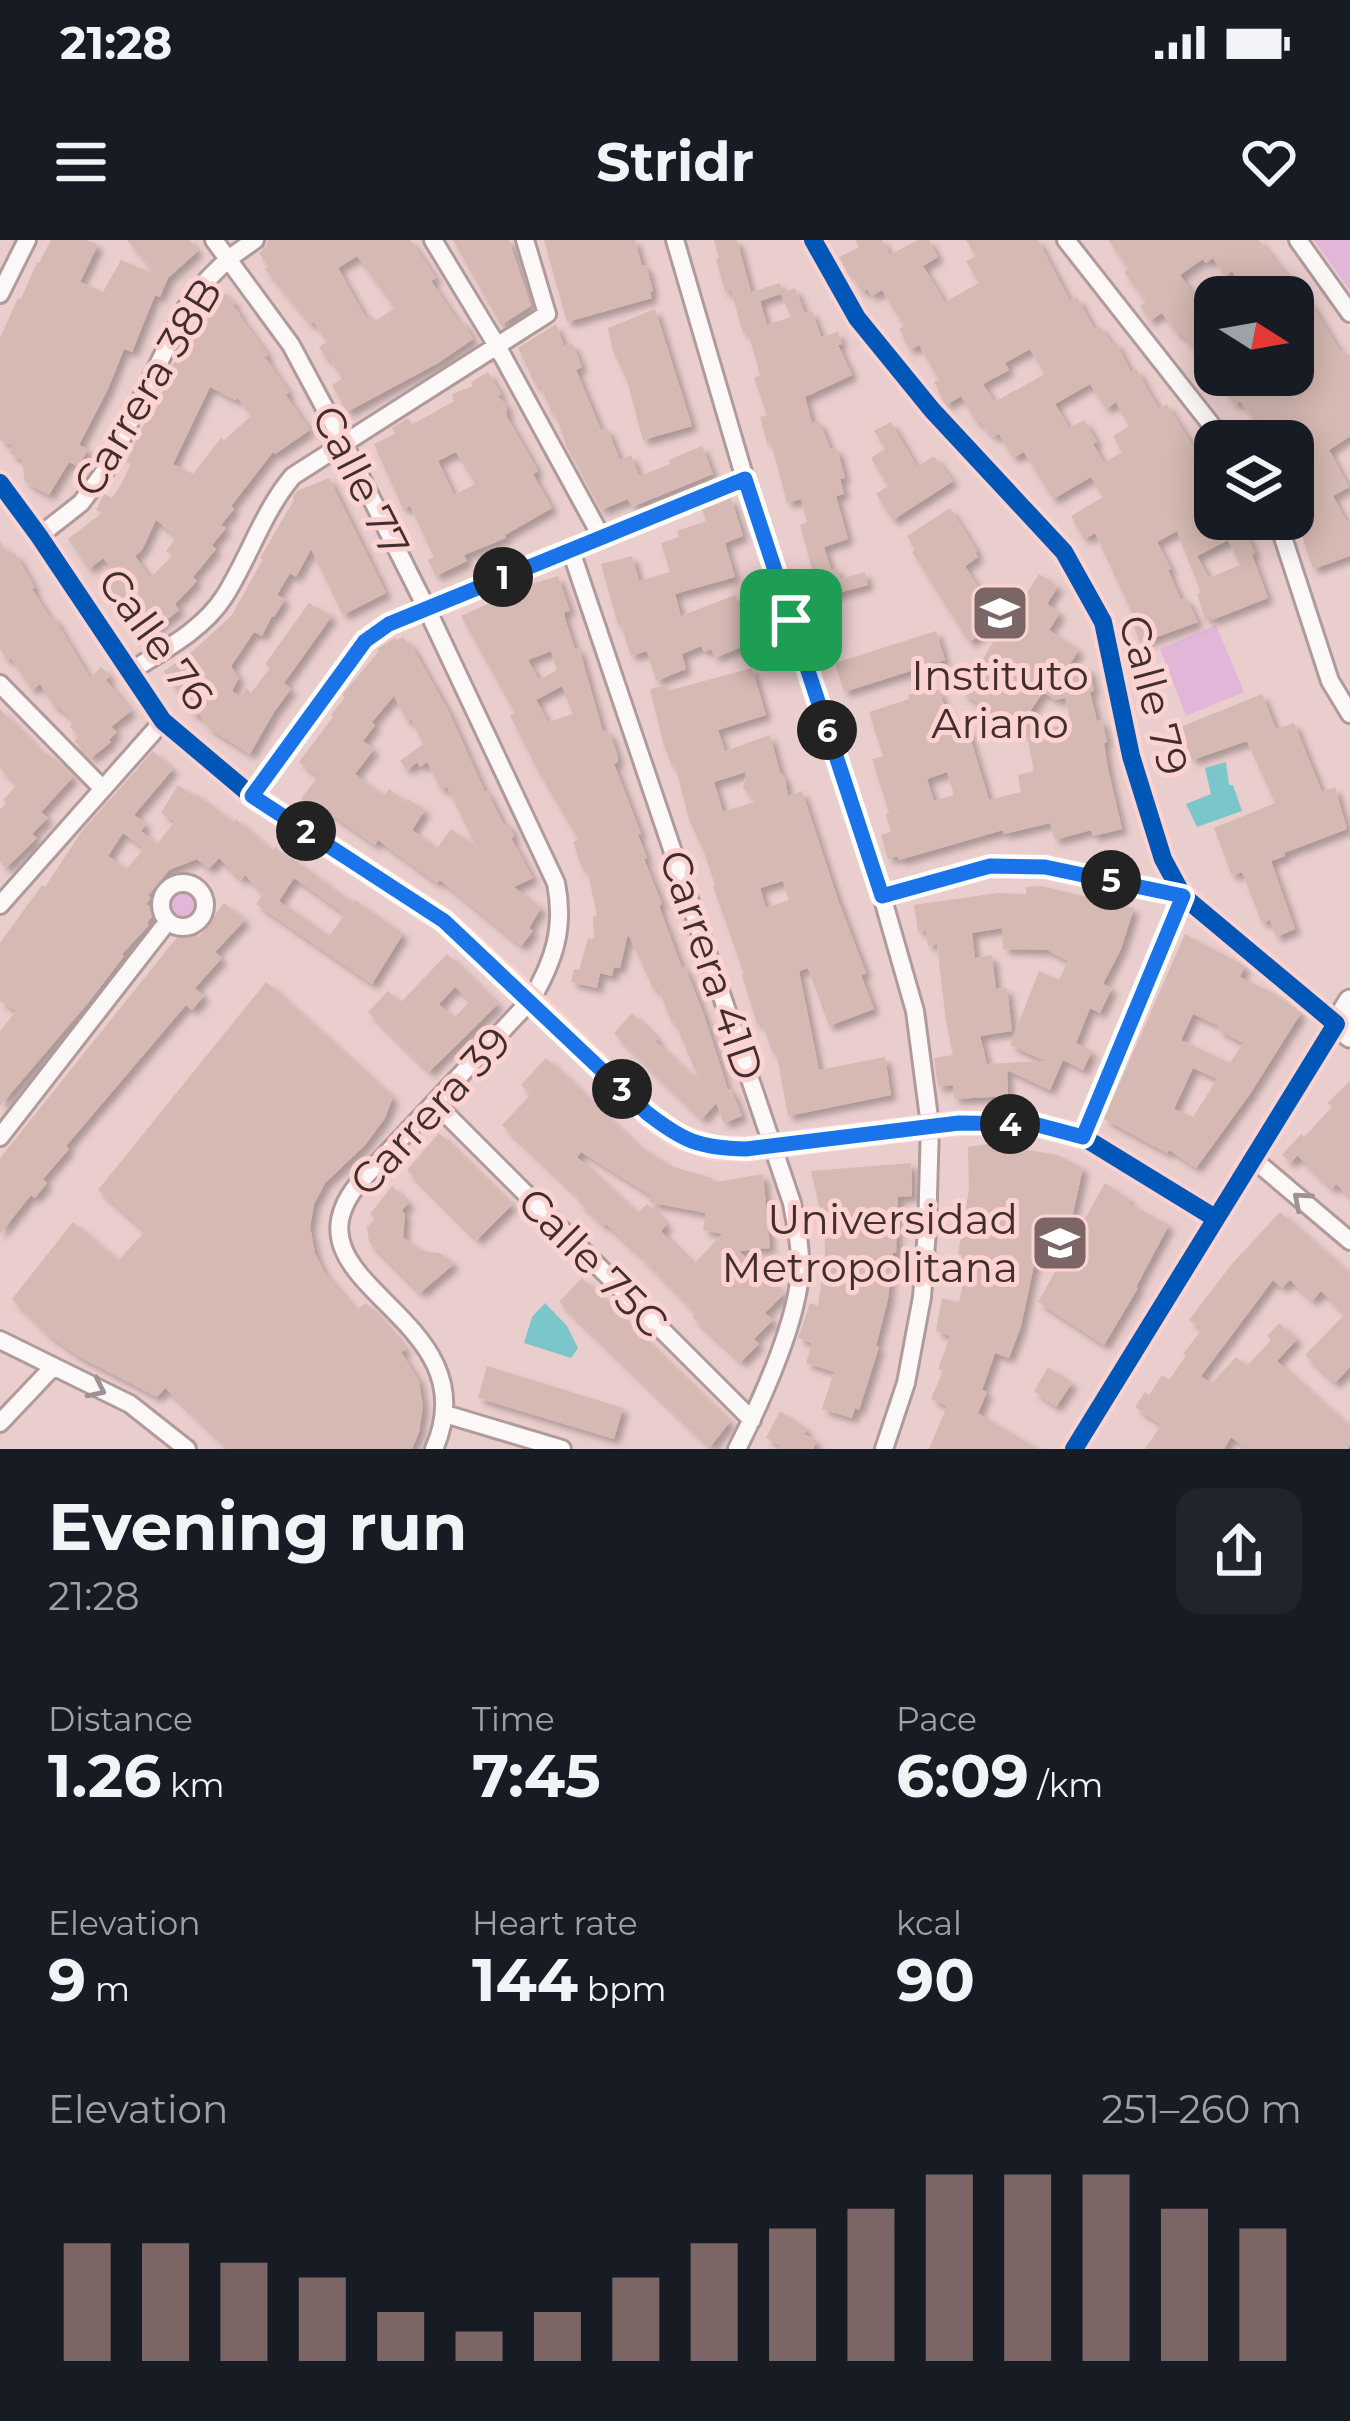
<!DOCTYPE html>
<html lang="en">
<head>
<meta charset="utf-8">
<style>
	:root { --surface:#171b24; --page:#20242c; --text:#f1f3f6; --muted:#9ea1a6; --accent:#7c6665 }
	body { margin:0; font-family:Montserrat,sans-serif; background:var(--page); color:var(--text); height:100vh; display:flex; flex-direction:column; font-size:45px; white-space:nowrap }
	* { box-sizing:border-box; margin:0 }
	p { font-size:39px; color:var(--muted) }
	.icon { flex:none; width:66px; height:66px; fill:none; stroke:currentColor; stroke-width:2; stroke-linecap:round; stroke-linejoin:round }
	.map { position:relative; height:1209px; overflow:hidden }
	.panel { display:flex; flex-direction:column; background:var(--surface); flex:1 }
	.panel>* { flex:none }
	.needle { width:78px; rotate:101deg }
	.fabs { position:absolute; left:1194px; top:36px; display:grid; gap:24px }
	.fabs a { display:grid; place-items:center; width:120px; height:120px; border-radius:24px; background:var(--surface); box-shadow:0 6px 30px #0003; font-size:60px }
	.pin { position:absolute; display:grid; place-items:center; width:102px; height:102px; color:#fff; margin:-51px; border-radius:24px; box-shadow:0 6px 18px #0006 }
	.km { position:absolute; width:60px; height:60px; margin:-30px; border-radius:50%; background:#222; color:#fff; font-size:33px; line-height:60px; text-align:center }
	.round { display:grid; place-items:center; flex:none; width:126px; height:126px; border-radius:24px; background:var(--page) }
	.headline { display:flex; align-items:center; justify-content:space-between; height:204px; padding:0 48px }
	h1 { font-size:66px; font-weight:700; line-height:90px }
	.figures { display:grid; grid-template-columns:repeat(3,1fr); gap:18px; height:204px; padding:12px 48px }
	.figures div { display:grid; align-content:center }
	.figures b { font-size:60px; font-weight:700 }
	.figures small { font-size:33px; font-weight:400 }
	.figures p { font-size:33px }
	.chart { height:336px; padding:24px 48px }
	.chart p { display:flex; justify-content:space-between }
	.chart svg { width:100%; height:216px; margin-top:12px; stroke:var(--accent); stroke-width:6 }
	.status { display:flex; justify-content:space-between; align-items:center; height:84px; padding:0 60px; background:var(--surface); direction:ltr }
	.status svg { height:33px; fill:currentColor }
	header { display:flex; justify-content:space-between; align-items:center; height:156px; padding:0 48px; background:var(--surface); font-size:54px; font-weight:700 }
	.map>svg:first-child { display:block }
	.green { fill:#e1b6d9 }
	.water { fill:#7bc6cb }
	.building { fill:#d5b9b2; fill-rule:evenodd; filter:url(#shadow) }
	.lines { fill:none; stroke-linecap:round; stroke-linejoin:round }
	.minor-casing { stroke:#b09b9a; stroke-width:22 }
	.major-casing { stroke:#b09b9a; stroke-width:27 }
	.minor { stroke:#fcf8f8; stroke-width:16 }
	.major { stroke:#fcf8f8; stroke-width:21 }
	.cycleway-casing { stroke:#fcd3d1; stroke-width:26 }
	.cycleway { stroke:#0057b8; stroke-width:18 }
	.oneway { stroke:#9e9392 }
	.route-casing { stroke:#fff; stroke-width:24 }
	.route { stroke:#1a73e8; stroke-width:15 }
	.labels { text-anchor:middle; stroke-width:10; stroke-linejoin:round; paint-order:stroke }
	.street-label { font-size:42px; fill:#412e2d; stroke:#fcd3d1 }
	.poi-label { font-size:42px; fill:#412e2d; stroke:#fcd3d1 }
</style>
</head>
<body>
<div class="status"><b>21:28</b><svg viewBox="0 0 49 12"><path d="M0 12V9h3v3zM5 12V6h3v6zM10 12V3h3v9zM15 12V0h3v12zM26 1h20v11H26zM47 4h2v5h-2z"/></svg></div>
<header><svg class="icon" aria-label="menu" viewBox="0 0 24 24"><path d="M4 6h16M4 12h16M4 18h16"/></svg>Stridr<svg class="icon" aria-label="heart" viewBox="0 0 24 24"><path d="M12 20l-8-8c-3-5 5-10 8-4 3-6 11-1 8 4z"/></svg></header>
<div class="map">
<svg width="1350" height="1209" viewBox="0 0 1350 1209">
	<defs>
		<filter id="shadow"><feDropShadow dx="5.5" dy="5.5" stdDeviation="3" flood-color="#0004"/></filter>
	</defs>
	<rect width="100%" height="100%" fill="#eacecd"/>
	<path class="green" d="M1314 0H1350V50L1346 45Z
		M1216 385 1244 452 1186 476 1160 409Z
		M167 663a18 18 0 1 1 36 0a18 18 0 1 1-36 0Z"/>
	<path class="water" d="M1226 522 1229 545H1233L1242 571 1197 587 1186 564 1211 554 1205 528Z
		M545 1063 567 1086 578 1108 571 1118 524 1103 532 1077Z"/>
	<path class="building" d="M51 0H87L98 5 80 42 103 52 121 20 157 35 127 0H189L198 11 168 38 160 57 155 55 132 112 124 109 108 149 79 205 88 209 79 227 69 222 49 255 25 242 22 220 9 213 13 206 0 200V98L18 58 21 59 37 22 39 23Z
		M268 0H410L436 38 431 41 459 83 462 81 473 99 438 123 347 172 332 145 342 139 329 117 326 119 319 107 327 102 314 82 310 84 265 29 269 26 259 13 266 6ZM357 16 395 68 375 81 371 75 366 78 338 28Z
		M453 0H509L531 66 501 85Z
		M544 0H635L642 26 646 25 653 51 650 52 652 58 567 82Z
		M714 0H737L751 52 780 43 783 53 760 61 767 85 791 77 781 54 795 48 805 73 812 71 821 97 838 92 842 104 838 105 852 135 805 157 812 183 819 181 830 208 837 209 845 238 840 239 844 254 836 256 848 299 824 307 831 330 837 328 840 339 865 332 868 345 820 358 800 285 807 282 801 259 787 263 771 202 767 203 760 177 767 175 754 138 760 135 748 92 743 93 731 50 725 52 716 19 719 18Z
		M855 0H882L890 15 918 0H929L938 17 923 26 945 62 979 43 966 21 976 16 966 0H1038L1070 61 1077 57 1095 90 1100 86 1112 104 1116 102 1131 132 1136 129 1159 169 1167 164 1210 234 1215 231V291L1240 280 1255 313 1252 315 1268 358 1212 380 1211 377 1205 379 1197 354 1201 353 1177 291 1157 302 1171 329 1168 330 1181 360 1186 358 1198 382 1140 403 1131 378 1134 377 1095 293 1084 299 1071 276 1103 257 1091 237 1053 259 1024 212 1013 218 999 194 993 197 989 191 987 192 980 181 977 183 961 156 946 165 934 142 939 140 919 105 910 110 899 89 904 86 882 50 872 56 867 49 862 52 851 34 849 35 839 17 859 7ZM1030 109 1045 134 994 162 983 144 1009 130 1005 123ZM1090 144 1106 169 1116 162 1129 186 1113 196 1122 212 1104 223 1093 204 1097 202 1084 180 1069 188 1055 164ZM1228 300 1240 325 1209 338 1197 316Z
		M1108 0H1259L1285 34 1288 31 1295 42 1293 44 1306 63 1309 61 1341 112 1343 110 1350 121V196L1329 210 1349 247 1333 256 1346 281 1350 280V316L1313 329 1302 296 1308 294 1298 276 1306 272 1293 249V201H1269L1240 161 1235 165 1213 135H1272L1293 163V57H1249L1232 31 1225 36 1213 18 1206 23 1203 19 1180 35 1196 58 1215 44V116L1204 124 1181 93 1178 95 1162 73 1150 81 1140 66 1146 62 1124 32 1129 29Z
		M220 50 235 63 233 66 240 73 239 75 268 115 265 117 289 152 286 155 310 190 275 214 273 212 231 266 234 269 221 285 226 288 212 305 216 309 193 337 197 341 175 364 179 370 141 401 128 383 132 381 104 346 118 336 103 318 89 329 68 299 102 273 96 270 104 254 112 258 121 244 131 224 126 222 152 167 156 169 171 128 191 88ZM210 147 235 160 238 158 251 176 224 200 221 198 193 234 173 224ZM156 280 177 297 166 311 172 316 150 338 135 316 142 310Z
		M655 69 692 186 643 200 627 140 613 111 608 88Z
		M556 84 564 106 572 103 582 127 576 130 601 190 607 188 620 220 631 215 639 236 670 224 669 220 702 206 713 234 632 267 628 259 601 270 566 205 555 173 552 174 540 145 536 146 518 108Z
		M488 132 501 154 498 156 507 166V177L538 231 533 234 552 268 505 295 506 298 464 315 467 321 436 336 428 320 434 317 410 266 403 269 374 204 395 194 392 188 408 178 412 185 454 161 452 154 473 146 471 142ZM456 212 475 244 454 255 438 221Z
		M891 182 917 227 934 216 953 241 893 280 876 254 888 246 871 218 885 209 874 191Z
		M329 238 386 353 343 375 311 309 296 337 290 333 277 355 285 359 274 377 272 376 262 396 254 392 231 426 239 438 232 451 241 457 247 448 251 453 270 428 265 424 309 363 332 376 284 443 291 449 274 472 250 514 210 489 199 474 195 476 164 431 194 410 232 375 263 319 260 318 294 260 293 257 297 251Z
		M731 258 743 296 725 303 735 337 675 354 681 376 735 355 753 402 715 418 711 409 704 412 701 406 682 414 686 429 656 441 647 411 631 416 621 384 618 385 601 324 632 316 639 341 670 332 661 303 679 297 677 291 706 281 702 270Z
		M950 268 977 311 975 312 978 317 965 326 1000 382 969 402 912 312 915 310 907 296Z
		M0 301 10 316 15 313 35 348 32 349 50 378 53 376 90 438 101 427 110 436 106 440 131 471 111 487 117 492 109 500 111 502 91 518 74 501 79 496 70 487 75 482 58 467 56 469 40 444 32 450 11 418 7 420 0 409Z
		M1039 334 1058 346 1047 364 1060 373 1049 390 1079 410 1065 431 1089 428 1094 451 1090 452 1097 481 1102 480 1107 502 1104 503 1108 529 1122 589 1093 596 1091 590 1055 600 1050 583 1004 594 1003 590 899 620 897 616 888 619 881 595 891 592 886 574 889 573 872 519 883 516 869 472 909 459 908 455 934 447 935 451 939 450 953 491 967 487 989 560 1021 552 1018 535 1034 531 1026 490 1015 494 1004 488 1002 491 975 475 981 465 962 453 1003 386 1004 389ZM1043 452 1055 460 1065 458 1071 483 1046 489 1027 476ZM947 532 954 555 934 561 927 539Z
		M558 336 570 371 564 372 566 382 575 409 579 408 603 492 608 491 612 499 618 517V522L614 524 641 594 638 595 647 618 644 619 662 664 659 666 682 728 685 727 704 775 728 850 731 849 742 876 724 883 716 863 702 879 614 793 632 773 658 799 655 801 701 844 674 780 672 783 658 748 654 750 628 694 620 728 614 727 612 736 600 733 597 748 571 742 574 729 579 730 588 698 594 699 593 676H597L587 628 583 630 573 602 579 600 537 529 510 476 515 473 461 376 503 357 502 353ZM551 411 557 430 539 440 528 420ZM562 446 573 474 548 482 536 460Z
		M936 391 945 420 844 452 835 423Z
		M403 397 408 404 410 403 448 470 485 552 487 551 504 585 508 583 514 597 511 598 533 638 514 647 541 668 529 688 533 691 521 706 440 640 437 643 378 600 375 605 317 564 314 569 301 559 318 536 299 522 333 477 331 475 345 457 342 455 379 411 377 409 395 398 397 400ZM394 456 407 481 411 479 423 504 400 521 407 530 417 522 420 527 427 522 441 550 447 547 477 608 451 589 437 608 412 590 425 570 408 559 406 562 389 549 384 556 355 534 374 509 363 501 375 485 372 482Z
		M752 428 766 475 718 490 725 511 770 495 780 532 785 538 788 556 802 551 838 660 866 733 861 735 874 769 829 786 808 728 799 731 819 830 885 817 891 855 788 876 776 810 772 812 762 782 757 784 742 735 744 734 713 646 715 645 704 612 689 579 675 525 672 526 664 506 650 449 665 445 667 451ZM746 532 743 548 757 561 723 572 714 542ZM783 641 789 660 766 668 760 648Z
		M1262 454 1276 489 1294 483 1322 552 1335 547 1347 589 1284 613 1285 616 1271 621 1295 689 1276 697 1270 680 1262 683 1242 632 1232 636 1214 588 1275 563 1247 501 1192 520 1178 488Z
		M0 469 44 515 47 513 55 521 56 520 73 537 41 572 48 578 32 594 37 598 6 628 0 622V569L6 564 3 560 17 545 0 528Z
		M153 511 173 529 134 575 146 584 141 591 157 604 175 581 161 573 178 545 195 556 196 554 234 583 236 579 272 611 276 607 288 620 290 617 353 663 355 660 403 694 372 744 256 664 263 654 245 635 241 640 219 618 209 629 197 619 169 630 148 656 151 658 146 664 156 671 147 683 149 685 122 714 124 716 88 763 0 866V791L16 771 0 761V703L42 645 45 647 82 591ZM123 593 144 608 127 629 108 616ZM294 638 345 674 329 696 279 661Z
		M1041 646 1134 668 1121 709 1103 744 1112 748 1100 773 1090 768 1076 803 1092 811 1083 830 1063 820 1050 850 1007 830 1008 856 954 859 953 845 938 847 934 818 953 815 946 781 937 704 928 706 926 690 918 691 914 665 998 653 1026 654V647ZM1002 688 1003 709 1047 710 1068 721 1059 740 1039 731 1010 805 1045 821 987 824 980 796 1012 791 1007 748 996 749 992 715 975 718 972 693Z
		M224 663 245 680 215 712 222 718 195 748 204 756 192 770 186 765 66 906 69 909 43 939 47 943 35 958 31 955 0 994V918L174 701 187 688 198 698Z
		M1185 694 1245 726 1240 737 1273 753 1301 773 1250 854 1196 928 1169 910 1167 913 1104 879ZM1193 774 1219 786 1218 790 1243 803 1230 823 1181 800ZM1193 828 1217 839 1193 877 1174 869Z
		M447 714 498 764 429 832 368 772 388 751 400 763ZM455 747 470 761 454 778 439 764Z
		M266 742 393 857 385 878 365 905 325 943 314 964 310 987 315 1013 325 1034 356 1070 366 1063 406 1109 401 1112 419 1141 423 1167 419 1192 412 1209H229L165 1148 157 1157 78 1116 50 1096 12 1059 73 982 118 1021 145 991 98 950Z
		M546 818 635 903 670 926 712 938 710 943 763 934 770 1008 739 1011 784 1054 765 1073 773 1080 754 1099 759 1104 741 1122 692 1077 696 1073 641 1016 606 984 604 986 579 962 581 959 502 885 531 854 521 845ZM581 912 654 957 648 962 706 973 703 990 722 994 694 1024 661 991 667 984 647 964 637 973 577 917Z
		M1350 841V957L1336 944 1332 949 1297 915 1291 923 1282 915 1301 894 1304 897 1332 867 1327 863Z
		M439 893 512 965 477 1000 407 930Z
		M989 904 1058 915 1083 928 1065 1009 1039 1002 1021 1086 1009 1118 995 1113 982 1150 987 1152 978 1173 1038 1209H929L947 1166 931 1159 943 1131 938 1129 950 1096 936 1091 942 1058 959 1062 969 1016 958 1014 969 949 968 907Z
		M911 923 912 956 898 957 896 1013H893L888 1059 876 1106 879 1107 859 1170 855 1168 852 1178 822 1169 834 1132 806 1123 812 1103 798 1098 810 1063 818 1066 825 1017V991H820V970L811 931Z
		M1105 943 1130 960 1128 963 1169 985 1136 1047 1138 1048 1104 1105 1038 1062Z
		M392 946 409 963 402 970 405 975 403 997 422 1011 440 1013 454 1024 420 1053 369 1002 367 987 375 979 370 974Z
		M1280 972 1350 1034V1127L1335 1143 1305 1115 1345 1074 1321 1051 1312 1061 1290 1040 1282 1048 1273 1040 1201 1136 1211 1144 1236 1117 1247 1126 1271 1100 1267 1096 1279 1083 1297 1099 1277 1121 1350 1187V1205L1347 1209H1247L1231 1197 1224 1209H1145L1161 1185 1135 1167 1145 1152 1149 1155 1162 1135 1169 1140 1186 1116 1183 1114 1202 1089 1189 1080 1231 1025Z
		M582 1038 730 1182 710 1207 559 1062Z
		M487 1126 623 1168 614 1199 478 1158Z
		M1048 1127 1072 1143 1056 1167 1034 1151Z
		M780 1171 807 1189 804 1194 817 1201 813 1209H780L781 1206 766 1198Z"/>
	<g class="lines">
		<defs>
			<path id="minor" d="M214 0 291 105 343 202 426 367 556 643C565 688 554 721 531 760L358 944C276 1046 493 1074 434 1209
				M433 0 496 104 601 296
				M675 0 745 239 882 656 915 771 930 885 927 990 922 1057 906 1143 884 1209
				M813 0 857 78 932 170 1064 312 1103 382 1131 516 1163 619 1183 656 1336 784 1074 1209
				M1066 0 1224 201
				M1298 0 1350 73
				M0 54 27 0
				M0 243 39 296 163 481 252 556 444 681 531 760 647 873 677 896 714 908 746 909 959 883 1034 884 1083 897 1215 978
				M1277 279 1330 441 1350 474
				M39 296 81 263 107 228 186 68 207 40 228 19 255 0
				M571 311 792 963C795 981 800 1001 800 1020 803 1071 761 1162 737 1209
				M129 432C162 411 202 391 224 357 249 318 263 271 293 236L547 74 525 0
				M0 444 102 548
				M252 556 366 401 389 384 745 239
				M161 665a22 22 0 1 1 44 0a22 22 0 1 1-44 0Z
				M882 656 990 626 1045 627 1183 656
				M0 665 163 481
				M435 863 752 1180
				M0 897 168 681
				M1083 897 1183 656
				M1252 918 1350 1001
				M0 1100 130 1164 187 1209
				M445 1174 562 1209
				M0 1183 53 1127"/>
			<path id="major" d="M1350 761 1336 784 1350 796"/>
		</defs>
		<use href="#minor" class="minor-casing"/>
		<use href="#major" class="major-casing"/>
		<use href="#minor" class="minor"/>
		<use href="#major" class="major"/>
		<defs>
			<path id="cycleway" d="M813 0 857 78 932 170 1064 312 1103 382 1131 516 1163 619 1183 656 1336 784 1074 1209
				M0 243 39 296 163 481 252 556 444 681 531 760 647 873 677 896 714 908 746 909 959 883 1034 884 1083 897 1215 978"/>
		</defs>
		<use href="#cycleway" class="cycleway-casing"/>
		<use href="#cycleway" class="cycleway"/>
	</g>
	<defs><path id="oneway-chevron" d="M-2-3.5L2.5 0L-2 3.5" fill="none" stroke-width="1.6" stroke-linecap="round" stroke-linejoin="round" transform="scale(3)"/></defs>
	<g class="oneway">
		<use href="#oneway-chevron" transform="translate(1301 960) rotate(-139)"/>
		<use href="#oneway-chevron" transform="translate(97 1149) rotate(26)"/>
	</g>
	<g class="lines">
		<defs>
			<path id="route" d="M745 239 882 656 990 626 1045 627 1183 656 1083 897 1034 884 959 883 746 909C699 908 683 901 647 873L444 681 252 556 365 401 389 384Z"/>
		</defs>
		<use href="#route" class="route-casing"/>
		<use href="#route" class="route"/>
	</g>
	<defs>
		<symbol id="school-square" viewBox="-11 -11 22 22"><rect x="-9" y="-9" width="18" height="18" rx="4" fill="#7c6665" stroke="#fcd3d1"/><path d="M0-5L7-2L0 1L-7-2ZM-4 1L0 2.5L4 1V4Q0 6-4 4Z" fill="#fff"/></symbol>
		<symbol id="university-square" viewBox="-11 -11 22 22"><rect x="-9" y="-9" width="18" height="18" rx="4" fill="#7c6665" stroke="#fcd3d1"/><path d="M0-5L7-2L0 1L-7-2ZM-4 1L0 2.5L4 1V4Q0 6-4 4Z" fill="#fff"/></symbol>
	</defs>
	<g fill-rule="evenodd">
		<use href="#school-square" x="967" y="340" width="66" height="66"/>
		<use href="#university-square" x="1027" y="970" width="66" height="66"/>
	</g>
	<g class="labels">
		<g class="street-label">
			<text transform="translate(147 147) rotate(-59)" y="15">Carrera 38B</text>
			<text transform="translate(361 241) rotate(63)" y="15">Calle 77</text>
			<text transform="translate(156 399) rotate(54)" y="15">Calle 76</text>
			<text transform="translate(1154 455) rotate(75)" y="15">Calle 79</text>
			<text transform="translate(712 725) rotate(71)" y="15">Carrera 41D</text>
			<text transform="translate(430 871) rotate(-47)" y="15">Carrera 39</text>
			<text transform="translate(593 1022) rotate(45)" y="15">Calle 75C</text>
		</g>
		<g class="poi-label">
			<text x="1000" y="450">Instituto<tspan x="1000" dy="48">Ariano</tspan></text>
			<text x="1018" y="994" text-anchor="end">Universidad<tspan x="1018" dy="48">Metropolitana</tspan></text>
		</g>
	</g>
</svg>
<div class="fabs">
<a><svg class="needle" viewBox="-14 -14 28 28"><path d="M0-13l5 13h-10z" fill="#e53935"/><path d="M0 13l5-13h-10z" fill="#9ea1a6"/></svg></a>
<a><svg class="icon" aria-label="layers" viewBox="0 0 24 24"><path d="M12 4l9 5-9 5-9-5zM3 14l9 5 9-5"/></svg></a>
</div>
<div class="pin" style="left:791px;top:380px;background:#1e9e55"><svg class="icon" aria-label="arrive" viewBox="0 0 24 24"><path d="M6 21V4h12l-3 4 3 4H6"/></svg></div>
<b class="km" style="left:503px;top:337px">1</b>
<b class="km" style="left:306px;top:591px">2</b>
<b class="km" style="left:622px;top:849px">3</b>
<b class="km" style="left:1010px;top:884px">4</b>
<b class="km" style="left:1111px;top:640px">5</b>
<b class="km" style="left:827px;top:490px">6</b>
</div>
<section class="panel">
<div class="headline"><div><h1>Evening run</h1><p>21:28</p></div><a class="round"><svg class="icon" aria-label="share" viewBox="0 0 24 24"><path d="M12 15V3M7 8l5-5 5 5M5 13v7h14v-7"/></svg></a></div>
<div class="figures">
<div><p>Distance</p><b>1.26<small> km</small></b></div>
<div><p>Time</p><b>7:45</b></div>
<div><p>Pace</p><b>6:09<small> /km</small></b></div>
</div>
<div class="figures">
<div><p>Elevation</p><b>9<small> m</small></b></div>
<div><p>Heart rate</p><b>144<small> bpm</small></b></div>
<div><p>kcal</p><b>90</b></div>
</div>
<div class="chart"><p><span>Elevation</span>251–260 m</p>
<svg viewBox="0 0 160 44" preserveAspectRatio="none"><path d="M5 44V20M15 44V20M25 44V24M35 44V27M45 44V34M55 44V38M65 44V34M75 44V27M85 44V20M95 44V17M105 44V13M115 44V6M125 44V6M135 44V6M145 44V13M155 44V17"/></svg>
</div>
</section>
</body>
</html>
